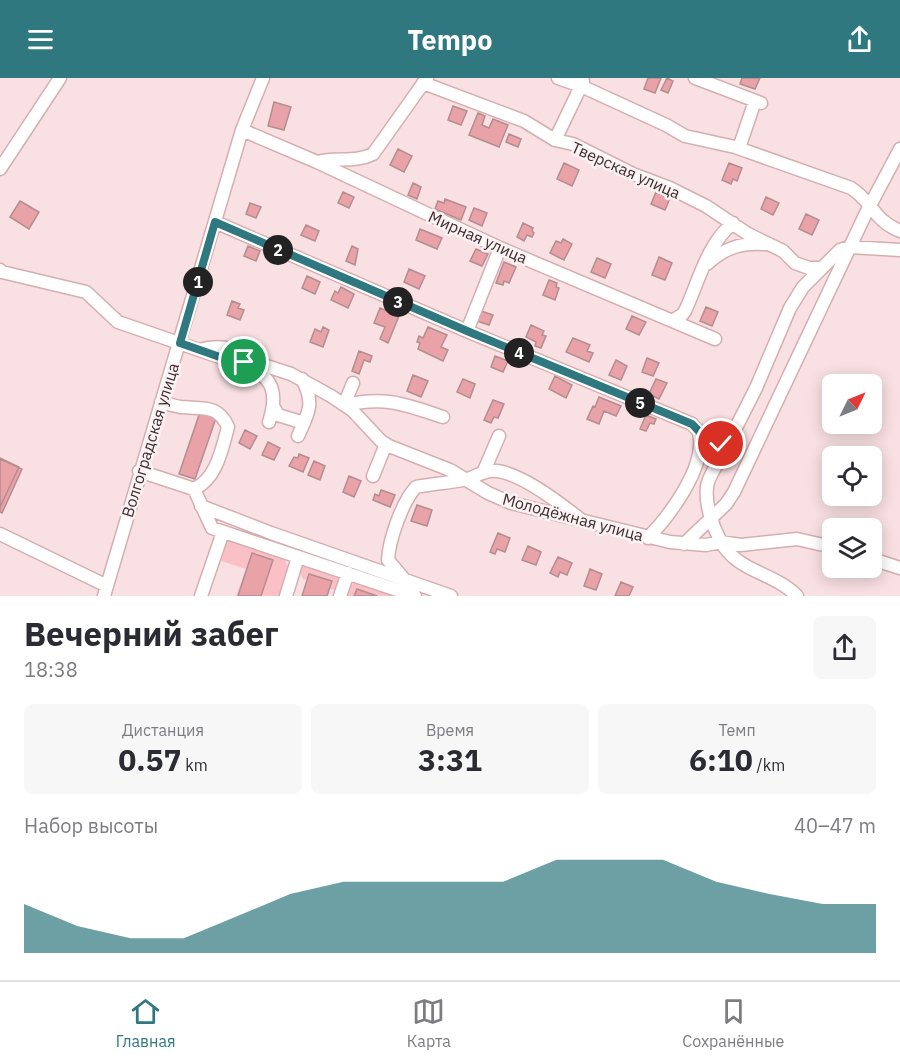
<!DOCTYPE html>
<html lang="ru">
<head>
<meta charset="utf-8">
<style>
	:root { --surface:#fff; --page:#f7f7f7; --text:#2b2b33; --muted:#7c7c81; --line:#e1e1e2; --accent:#2f7880 }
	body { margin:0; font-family:"IBM Plex Sans",sans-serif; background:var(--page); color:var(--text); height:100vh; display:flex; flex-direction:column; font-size:22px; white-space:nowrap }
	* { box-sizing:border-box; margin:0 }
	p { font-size:20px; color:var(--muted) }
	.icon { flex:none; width:33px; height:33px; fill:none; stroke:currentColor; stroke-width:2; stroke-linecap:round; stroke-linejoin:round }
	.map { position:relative; height:518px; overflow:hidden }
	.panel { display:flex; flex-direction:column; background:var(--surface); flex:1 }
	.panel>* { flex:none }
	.needle { width:39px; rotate:47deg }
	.fabs { position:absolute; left:822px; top:296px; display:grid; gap:12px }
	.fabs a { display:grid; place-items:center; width:60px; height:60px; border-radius:9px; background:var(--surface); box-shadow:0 3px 15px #0003; font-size:30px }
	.pin { position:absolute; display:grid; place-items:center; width:51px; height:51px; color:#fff; margin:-26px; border:3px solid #fff; border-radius:50%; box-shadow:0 2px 6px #0007 }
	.km { position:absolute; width:30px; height:30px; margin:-15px; border-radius:50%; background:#222; color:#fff; font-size:16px; line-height:30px; text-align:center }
	.round { display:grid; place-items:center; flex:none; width:63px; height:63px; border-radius:9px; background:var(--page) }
	.summary { display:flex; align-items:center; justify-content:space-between; height:102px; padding:0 24px }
	h1 { font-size:33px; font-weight:700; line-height:45px }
	.stats { display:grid; grid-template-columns:repeat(3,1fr); gap:9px; height:102px; padding:6px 24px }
	.stats div { display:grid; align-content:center; border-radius:9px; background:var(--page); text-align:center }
	.stats b { font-size:30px; font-weight:700 }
	.stats small { font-size:16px; font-weight:400 }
	.stats p { font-size:16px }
	.chart { height:168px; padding:12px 24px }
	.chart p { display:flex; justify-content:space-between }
	.chart svg { width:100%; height:108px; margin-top:6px; fill:var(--accent); opacity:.7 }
	header { display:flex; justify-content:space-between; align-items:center; height:78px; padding:0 24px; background:var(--accent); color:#fff; font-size:27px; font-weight:700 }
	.tabs { display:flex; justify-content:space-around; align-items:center; height:84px; border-top:2px solid var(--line); background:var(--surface); font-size:16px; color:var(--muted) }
	.tabs a { display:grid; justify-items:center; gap:3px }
	.tabs .current { color:var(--accent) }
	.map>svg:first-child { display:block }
	.green { fill:#fbc0c5 }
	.building { fill:#eaa2a9; stroke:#b38d90; stroke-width:1.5 }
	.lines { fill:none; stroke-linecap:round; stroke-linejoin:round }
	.minor-casing { stroke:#d5aeb1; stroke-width:15 }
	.minor { stroke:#fff; stroke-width:12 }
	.route-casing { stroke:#fff; stroke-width:12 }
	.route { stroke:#2f7880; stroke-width:8 }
	.labels { text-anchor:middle; stroke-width:5; stroke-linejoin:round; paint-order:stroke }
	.street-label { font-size:16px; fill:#3d2d2e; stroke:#fbf2f3 }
</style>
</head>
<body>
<header><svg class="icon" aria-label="menu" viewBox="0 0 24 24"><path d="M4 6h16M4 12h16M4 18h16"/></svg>Tempo<svg class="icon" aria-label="share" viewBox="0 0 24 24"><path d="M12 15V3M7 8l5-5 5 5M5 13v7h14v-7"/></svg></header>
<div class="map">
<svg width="900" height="518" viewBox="0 0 900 518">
	<rect width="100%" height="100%" fill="#f9e0e2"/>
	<path class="green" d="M236 462 284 479 288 490 279 518H236L246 491 218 482 224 465Z
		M305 486 339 498 341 502 336 512 329 511 331 503 309 496 307 502 303 501 299 493Z
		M356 504 404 518H345L348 509Z"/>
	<path class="building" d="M648 0H661L655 15 644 11Z
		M667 0 673 3 668 15 661 12Z
		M742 0H760L755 11 740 6Z
		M274 24 291 29 284 52 268 48Z
		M453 28 467 33 461 47 448 42Z
		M478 35 485 38 482 47 489 50 493 41 508 47 499 69 469 57Z
		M509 56 521 61 518 69 506 64Z
		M398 71 412 78 404 94 390 87Z
		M564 85 579 92 572 108 557 101Z
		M729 85 742 90 737 103 733 101 731 106 722 102Z
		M413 105 421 109 417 121 408 117Z
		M343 114 354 119 349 130 338 125Z
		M656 114 670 120 665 132 651 126Z
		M766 119 779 125 773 137 761 131Z
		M445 121 466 129 461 142 435 131 438 123 444 125Z
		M20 123 39 134 29 151 10 139Z
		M250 125 261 129 256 140 246 136Z
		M474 130 487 135 482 148 469 142Z
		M806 136 819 142 812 157 799 151Z
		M523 145 533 150 532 153 534 155 532 159 527 157 524 163 517 159Z
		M306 147 319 153 315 163 301 157Z
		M420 151 442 160 437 171 416 162Z
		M563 161 572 166 564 182 550 175 556 163 561 165Z
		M248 168 260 173 256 183 244 178Z
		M352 168 358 171 355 187 346 183Z
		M476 171 488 176 482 188 470 183Z
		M659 179 672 185 665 202 652 197Z
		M597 180 611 186 605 200 591 194Z
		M504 184 516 189 509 205 504 203 503 207 496 205Z
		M409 191 425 198 419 211 404 204Z
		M307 198 320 204 315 216 302 210Z
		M549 202 557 205 556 209 559 210 555 222 543 217Z
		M341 209 354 216 348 230 331 222 335 213 338 215Z
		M232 223 240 226 238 230 244 232 240 242 227 237Z
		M706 229 718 234 712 248 700 243Z
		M380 230 399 238 388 265 380 261 385 249 374 245Z
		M481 233 493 237 489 247 477 243Z
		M632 238 646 244 639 257 626 251Z
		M531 247 544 253 542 257 546 258 541 270 535 268 536 264 526 259Z
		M323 249 329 252 323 269 310 264 315 251 321 254Z
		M428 249 447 257 441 269 448 272 443 283 418 271 420 265 417 264 419 258 423 260Z
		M573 260 590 267 587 273 593 275 589 284 566 274Z
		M359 273 372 278 370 284 364 282 359 296 352 293Z
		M495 278 508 283 503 294 491 289Z
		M647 280 659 285 653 298 642 294Z
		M616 282 627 288 621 302 609 297Z
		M413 297 428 303 421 319 407 313Z
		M555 298 572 307 566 320 549 311Z
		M463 301 475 306 470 320 457 314Z
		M656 301 667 305 659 321 649 316Z
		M599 319 621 328 616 338 604 333 599 346 587 341 593 328 595 329Z
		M493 322 504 326 498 340 494 339 491 345 484 342Z
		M200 334 216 340 195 401 179 396Z
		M646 337 656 341 654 346 650 345 646 353 640 351Z
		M245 352 257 358 250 371 239 365Z
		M268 364 280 370 274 382 262 377Z
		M299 376 309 380 303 394 289 388 294 379 298 380Z
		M0 380 19 389 0 429Z
		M0 381 22 391 2 435 0 434Z
		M314 383 325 388 320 402 308 397Z
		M349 398 361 403 354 419 343 414Z
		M381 412 395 417 390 429 373 422 375 416 379 418Z
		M417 427 432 432 427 448 411 443Z
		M498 455 510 460 505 474 497 471 495 476 490 474Z
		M528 468 541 474 536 487 522 482Z
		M252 475 273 482 261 518H238Z
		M558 479 572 485 567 497 560 494 558 499 550 495Z
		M590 491 602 496 596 512 584 508Z
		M309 496 332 503 327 518H302Z
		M621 504 633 509 629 518H615Z
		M357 511 377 518H354Z"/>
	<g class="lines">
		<defs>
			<path id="minor" d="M558 0 581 8 583 3
				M695 0 761 25
				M423 5 524 43 555 62 573 66 633 96 670 110 706 128 748 156 783 173 795 185 809 190H822
				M242 52 317 84 500 170 715 261
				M555 62 581 8 666 47 685 58 735 69 851 110C873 124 873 142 900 153
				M739 70 755 23
				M318 84C337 79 355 85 373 76L427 0
				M0 91 60 0
				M215 144 467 253 692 346C699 355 711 363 716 374 721 388 708 396 707 409 705 426 712 447 720 462 736 494 774 494 797 518
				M707 186C724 170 742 164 765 166
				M0 192 2 194 86 214 118 244 234 284 257 285 291 296 331 318 352 332 381 363 389 368 450 392 488 415 511 425 670 464 706 467 721 464 741 467 797 461 832 469
				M672 243 682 237 685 233C699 203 707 166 733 145
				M467 253 500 170
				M199 272C222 265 239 272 260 282
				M245 288C274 298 278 316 269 344
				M353 305 344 327C386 318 404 326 443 339
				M273 328 278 337 304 345
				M298 358C309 334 315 325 302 301
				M717 387 756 310 790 230 803 209 840 172 850 169 900 172
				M139 393 194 411C217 401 222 370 228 349 218 326 202 331 181 329 174 328 168 326 161 324
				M483 395 499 358
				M373 398 386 366
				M194 411 212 450 415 518
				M201 428 271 455 451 518
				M0 456 107 508
				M648 460C670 437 707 388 699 355
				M684 466 726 426 734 414 866 135 900 71
				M872 481 900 490
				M404 501 388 482C389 462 402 424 416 409 431 406 447 405 463 402 472 401 480 394 490 393 515 390 561 426 580 441
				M104 518 242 52 263 0
				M201 518 223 454
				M286 518 298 479
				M340 518 348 495"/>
		</defs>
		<use href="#minor" class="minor-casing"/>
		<use href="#minor" class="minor"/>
	</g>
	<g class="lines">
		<defs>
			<path id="route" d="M244 284H234L180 265 215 144 467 253 692 346 710 365 721 366"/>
		</defs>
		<use href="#route" class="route-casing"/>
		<use href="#route" class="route"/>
	</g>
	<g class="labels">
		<g class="street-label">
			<text transform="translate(626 92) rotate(24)" y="6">Тверская улица</text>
			<text transform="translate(478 159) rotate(24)" y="6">Мирная улица</text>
			<text transform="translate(150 362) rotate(-73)" y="6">Волгоградская улица</text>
			<text transform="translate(573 439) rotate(15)" y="6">Молодёжная улица</text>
		</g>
	</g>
</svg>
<div class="fabs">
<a><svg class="needle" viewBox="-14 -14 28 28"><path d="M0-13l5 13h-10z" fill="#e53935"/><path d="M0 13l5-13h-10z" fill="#7c7c81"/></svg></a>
<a><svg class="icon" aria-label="locate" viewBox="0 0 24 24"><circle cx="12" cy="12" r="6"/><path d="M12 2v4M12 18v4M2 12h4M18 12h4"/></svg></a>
<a><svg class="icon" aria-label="layers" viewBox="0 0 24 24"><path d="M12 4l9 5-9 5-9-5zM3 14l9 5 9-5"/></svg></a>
</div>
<div class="pin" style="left:244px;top:284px;background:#1e9e55"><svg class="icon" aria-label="arrive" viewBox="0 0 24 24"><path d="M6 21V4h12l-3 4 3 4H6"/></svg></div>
<div class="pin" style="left:721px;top:366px;background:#d93025"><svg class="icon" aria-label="check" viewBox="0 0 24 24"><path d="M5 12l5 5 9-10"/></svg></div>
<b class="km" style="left:198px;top:204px">1</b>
<b class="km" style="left:278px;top:172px">2</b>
<b class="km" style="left:398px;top:224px">3</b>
<b class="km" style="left:519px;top:275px">4</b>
<b class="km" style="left:640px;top:325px">5</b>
</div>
<section class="panel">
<div class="summary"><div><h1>Вечерний забег</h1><p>18:38</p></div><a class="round"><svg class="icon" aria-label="share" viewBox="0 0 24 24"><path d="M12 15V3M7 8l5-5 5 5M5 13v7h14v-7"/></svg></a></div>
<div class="stats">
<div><p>Дистанция</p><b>0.57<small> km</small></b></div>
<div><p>Время</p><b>3:31</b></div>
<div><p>Темп</p><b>6:10<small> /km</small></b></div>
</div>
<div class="chart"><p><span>Набор высоты</span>40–47 m</p>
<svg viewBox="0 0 160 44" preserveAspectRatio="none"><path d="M0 44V24L10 33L20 38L30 38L40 29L50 20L60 15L70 15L80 15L90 15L100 6L110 6L120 6L130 15L140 20L150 24L160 24V44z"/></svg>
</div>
</section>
<nav class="tabs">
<a class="current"><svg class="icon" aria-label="home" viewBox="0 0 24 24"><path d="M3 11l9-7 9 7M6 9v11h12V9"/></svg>Главная</a>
<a><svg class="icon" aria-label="map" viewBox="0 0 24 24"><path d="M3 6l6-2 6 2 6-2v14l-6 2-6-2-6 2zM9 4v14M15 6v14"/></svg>Карта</a>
<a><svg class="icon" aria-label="saved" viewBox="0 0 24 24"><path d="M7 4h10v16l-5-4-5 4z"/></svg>Сохранённые</a>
</nav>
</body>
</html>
